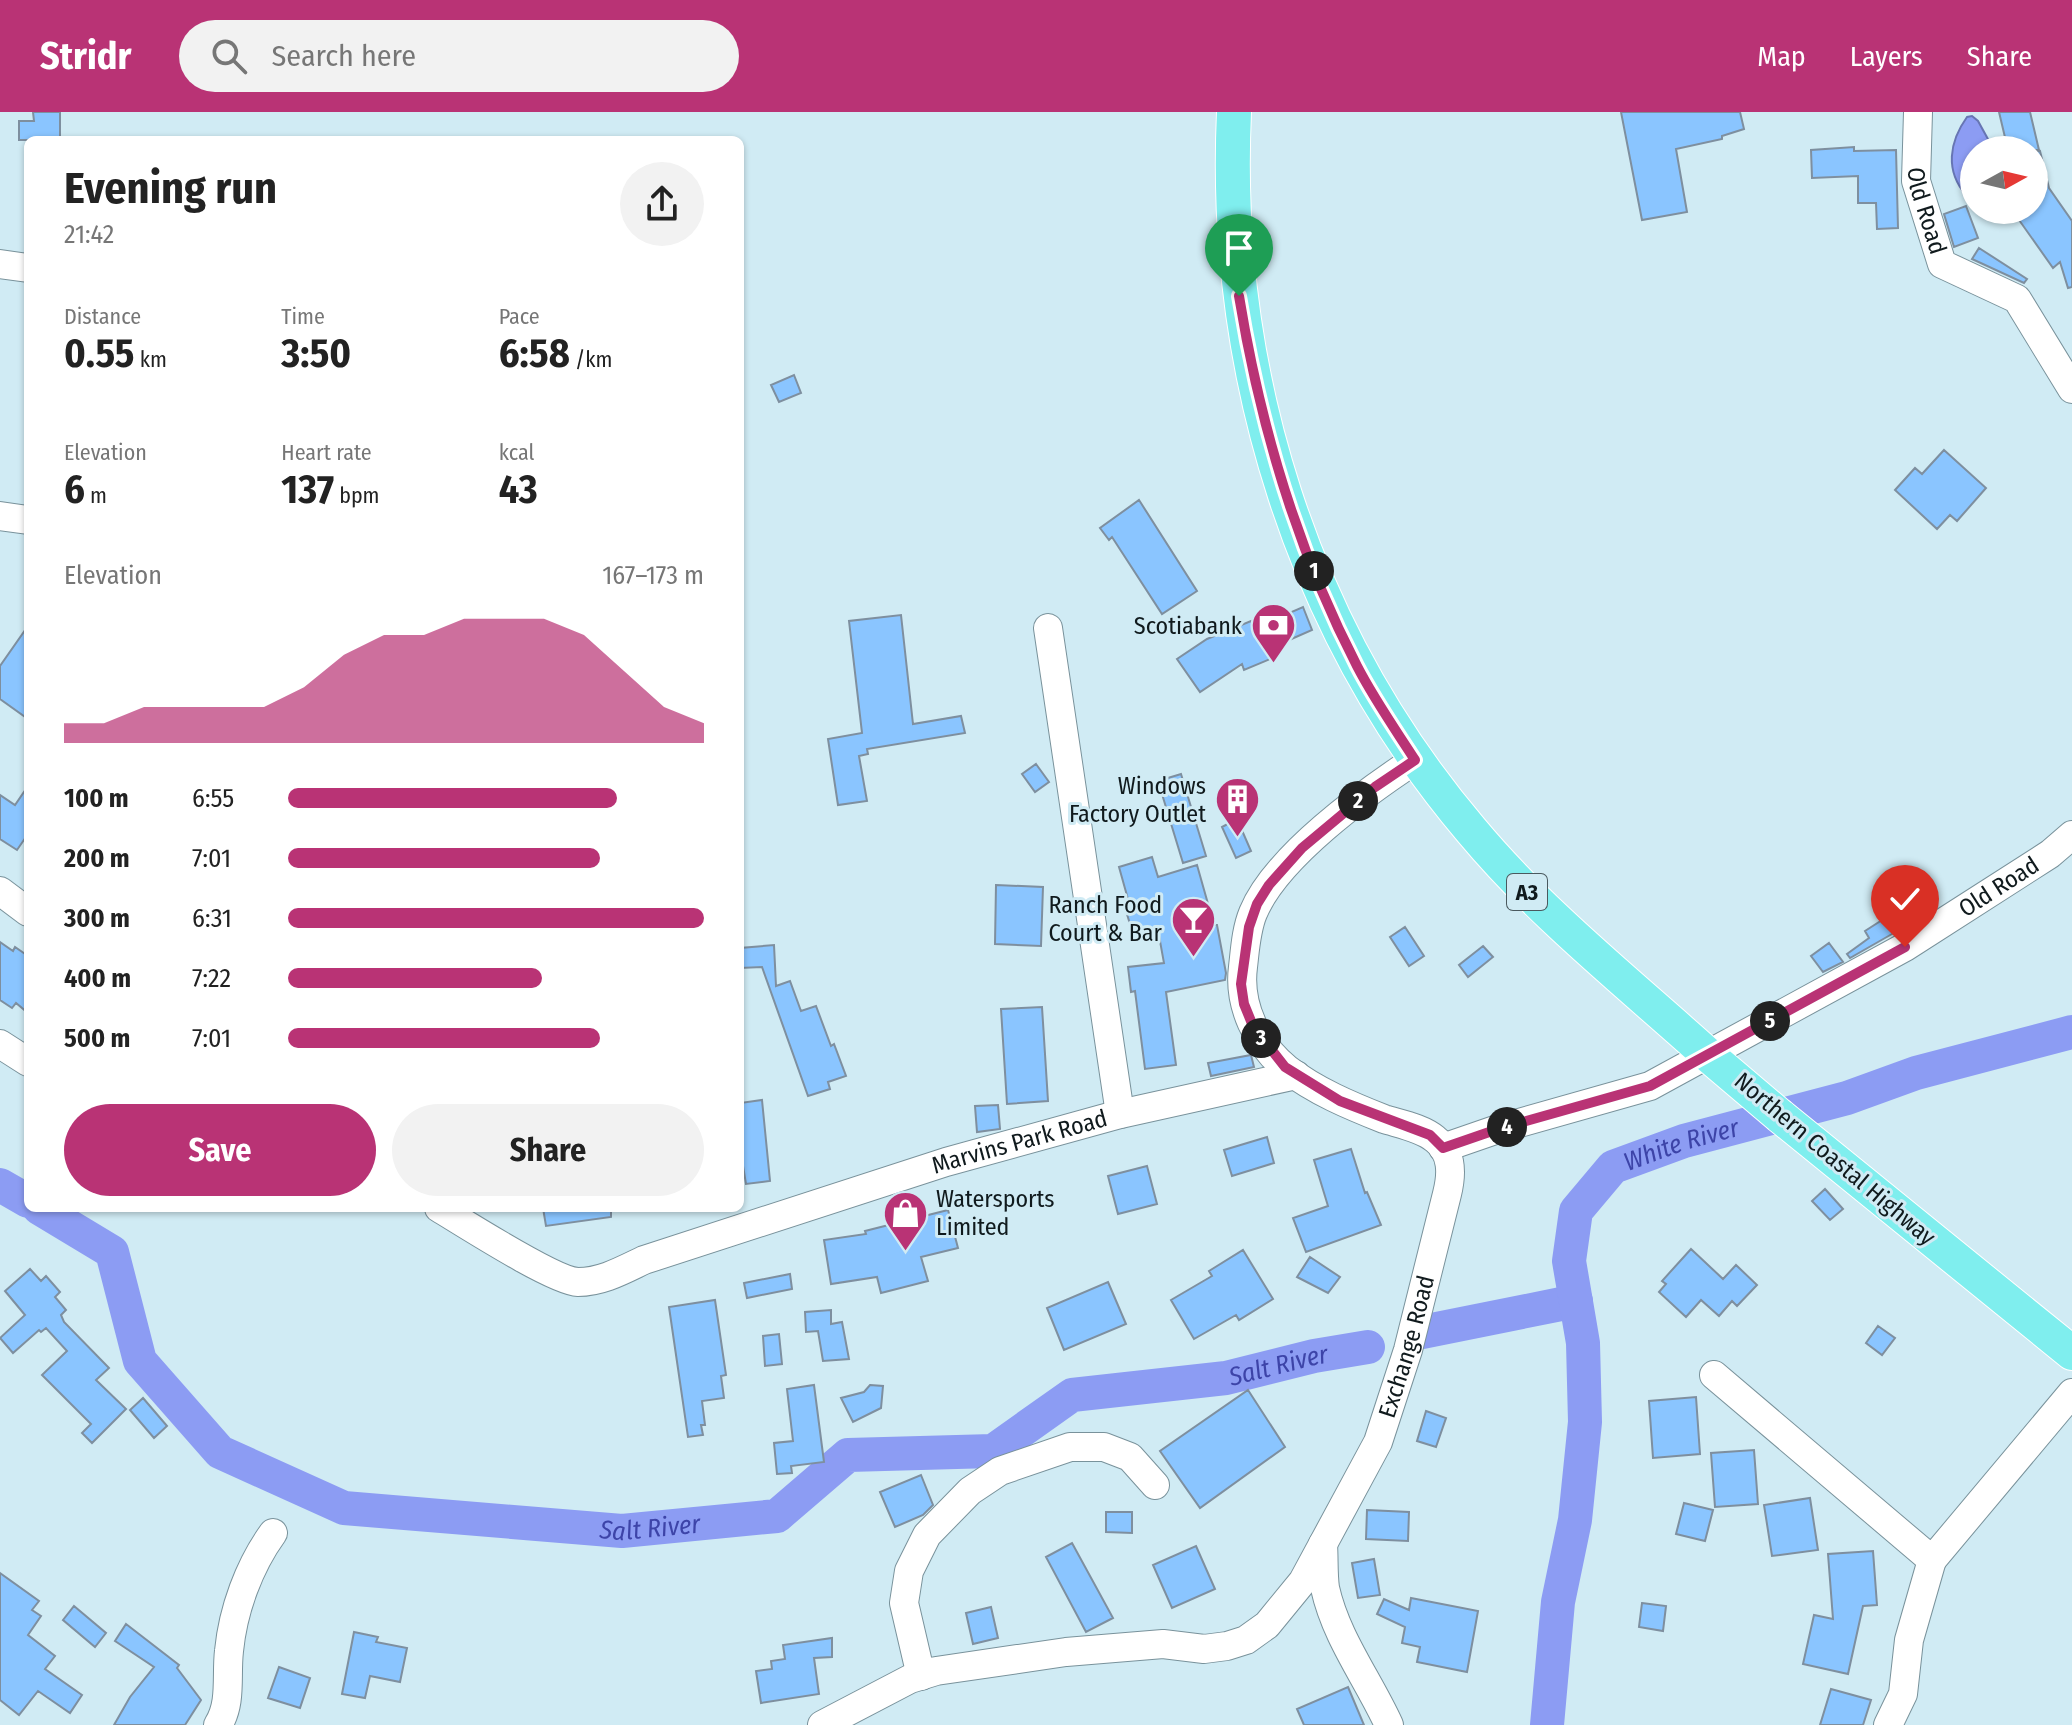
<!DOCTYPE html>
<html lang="en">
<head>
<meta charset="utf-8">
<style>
	:root { --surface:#fff; --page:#f2f2f2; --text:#222; --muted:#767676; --accent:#b93375 }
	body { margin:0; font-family:"Fira Sans Condensed",sans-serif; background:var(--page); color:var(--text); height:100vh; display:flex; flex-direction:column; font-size:30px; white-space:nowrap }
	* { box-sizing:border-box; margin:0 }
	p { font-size:26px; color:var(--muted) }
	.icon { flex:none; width:44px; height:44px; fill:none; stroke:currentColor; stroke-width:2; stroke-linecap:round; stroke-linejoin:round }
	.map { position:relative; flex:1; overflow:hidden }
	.side { position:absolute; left:24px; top:24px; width:720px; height:1076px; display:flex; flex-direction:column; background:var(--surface); border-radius:12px; box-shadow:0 2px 6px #0004 }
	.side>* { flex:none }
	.needle { width:52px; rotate:82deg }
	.controls { position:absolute; left:1960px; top:24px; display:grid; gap:16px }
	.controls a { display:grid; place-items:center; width:88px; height:88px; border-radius:50%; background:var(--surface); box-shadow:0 2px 6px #0004; font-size:40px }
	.pin { position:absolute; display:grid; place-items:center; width:68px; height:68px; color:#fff; margin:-82px -34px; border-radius:50% 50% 50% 0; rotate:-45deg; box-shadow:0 0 8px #0007 }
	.pin .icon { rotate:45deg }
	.km { position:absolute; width:40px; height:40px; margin:-20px; border-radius:50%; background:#222; color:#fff; font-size:22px; line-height:40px; text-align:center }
	.round { display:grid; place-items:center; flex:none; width:84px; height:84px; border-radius:42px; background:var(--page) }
	.overview { display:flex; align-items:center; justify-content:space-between; height:136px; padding:0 40px }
	h1 { font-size:44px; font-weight:700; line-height:60px }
	.metrics { display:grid; grid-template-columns:repeat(3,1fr); gap:12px; height:136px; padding:8px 40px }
	.metrics div { display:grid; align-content:center }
	.metrics b { font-size:40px; font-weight:700 }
	.metrics small { font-size:22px; font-weight:400 }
	.metrics p { font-size:22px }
	.chart { height:224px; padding:16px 40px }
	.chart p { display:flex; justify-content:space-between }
	.chart svg { width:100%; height:144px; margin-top:8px; fill:var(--accent); opacity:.7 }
	.action { display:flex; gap:16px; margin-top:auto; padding:16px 40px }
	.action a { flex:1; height:92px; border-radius:48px; background:var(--accent); color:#fff; font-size:32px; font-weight:700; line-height:92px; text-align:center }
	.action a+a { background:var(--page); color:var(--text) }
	ul { padding:0 40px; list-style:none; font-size:26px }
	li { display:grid; grid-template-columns:128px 96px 1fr; align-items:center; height:60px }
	li i { height:20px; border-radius:10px; background:var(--accent) }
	header { display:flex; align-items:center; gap:48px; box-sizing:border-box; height:112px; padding:0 40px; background:var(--accent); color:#fff }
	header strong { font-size:38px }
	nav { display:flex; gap:44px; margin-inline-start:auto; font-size:28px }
	.search { width:560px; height:72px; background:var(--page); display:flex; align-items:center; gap:20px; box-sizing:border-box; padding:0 28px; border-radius:44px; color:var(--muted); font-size:30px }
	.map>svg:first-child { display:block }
	.water { fill:#8c9cf3; stroke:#6775b3; stroke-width:2 }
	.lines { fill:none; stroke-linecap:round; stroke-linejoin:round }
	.river { stroke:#8c9cf3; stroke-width:34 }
	.building { fill:#8ac5ff; stroke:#7e8f9f; stroke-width:2 }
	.minor-casing { stroke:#79929b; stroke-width:30 }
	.major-casing { stroke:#fff; stroke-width:36 }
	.minor { stroke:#fff; stroke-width:28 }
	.major { stroke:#7feeee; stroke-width:34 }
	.major-bridge-casing { stroke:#fff; stroke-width:36; stroke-linecap:butt }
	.major-bridge { stroke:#7feeee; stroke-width:34 }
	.route-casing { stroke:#fff; stroke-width:16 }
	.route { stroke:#b93375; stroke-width:10 }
	.labels { text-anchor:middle; stroke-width:6; stroke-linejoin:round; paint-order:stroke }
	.shield { fill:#d0ebf4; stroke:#4a595e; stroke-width:2 }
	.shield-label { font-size:22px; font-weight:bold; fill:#101a1d }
	.street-label { font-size:24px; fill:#101a1d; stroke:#d0ebf4 }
	.poi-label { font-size:24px; fill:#101a1d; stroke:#d0ebf4; text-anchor:end }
	.water-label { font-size:26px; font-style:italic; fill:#3d44a8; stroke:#d0ebf4 }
</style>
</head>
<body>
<header>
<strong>Stridr</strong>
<div class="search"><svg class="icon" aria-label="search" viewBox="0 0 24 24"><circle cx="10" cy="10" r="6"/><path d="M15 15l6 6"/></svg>Search here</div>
<nav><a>Map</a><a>Layers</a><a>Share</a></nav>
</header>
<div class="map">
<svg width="2072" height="1613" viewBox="0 0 2072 1613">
	<rect width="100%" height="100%" fill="#d0ebf4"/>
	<path class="water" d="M1972 4 1978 9 1994 38H1974V84L1966 83C1945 59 1949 30 1967 5Z"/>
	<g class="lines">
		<g class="river">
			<path d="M0 1073 28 1089"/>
			<path id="s1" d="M39 1096 112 1140 140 1249 220 1340 344 1396 622 1419 777 1404 848 1343 993 1339 1072 1283 1226 1266 1314 1244 1368 1235"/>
			<path d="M1422 1220 1576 1189"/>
			<path id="s2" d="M1547 1613 1558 1490 1575 1408 1585 1310 1583 1231 1569 1149 1576 1099 1613 1055 1684 1029 1847 986 1916 961 2072 920"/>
		</g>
	</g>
	<path class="building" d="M33 0H60V28H19V9H34Z
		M1621 0H1740L1744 17 1722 24V27L1676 37 1687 100 1642 108Z
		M1999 0H2030L2039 38H2008Z
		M1854 35V39L1896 38 1898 116 1877 117 1876 91H1858V64L1812 66 1811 38Z
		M2040 39 2049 76 2072 109V175L2068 176 2060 150 2053 156 2012 98H2034V40Z
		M1966 94 1978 126 1954 135 1944 102Z
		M1979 136 2027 167 2024 171 1972 147Z
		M794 263 801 281 779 290 771 273Z
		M1944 338 1986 376 1957 409 1950 403 1937 417 1895 378 1915 356 1922 362Z
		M1139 388 1197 479 1162 502 1112 425 1109 428 1100 416Z
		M1303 495 1312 518 1271 536 1275 545 1244 558 1242 552 1200 580 1177 547 1207 527 1251 509 1255 516Z
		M901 503 913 612 961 604 965 621 867 637 868 642 859 644 867 689 838 693 828 627 862 621 849 509Z
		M28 514V607L0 587V554Z
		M1036 652 1049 670 1035 680 1022 662Z
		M1181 662 1206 744 1183 751 1158 669Z
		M28 674V722L17 738 0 727V683L15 693Z
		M1237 707 1251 739 1236 746 1222 715Z
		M1152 745 1158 765 1197 753 1214 813H1217L1226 861 1225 868 1166 880 1176 953 1145 957 1135 879 1131 880 1128 855 1164 851 1158 818 1134 825 1126 799 1131 798 1119 755Z
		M996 773 1043 775 1041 834 995 832Z
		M1890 803 1899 818 1850 846 1847 842 1869 826 1865 819Z
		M1405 815 1424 844 1409 854 1390 825Z
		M0 830 13 839 15 835 28 844V901L16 891 12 896 0 888Z
		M1829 831 1843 850 1823 860 1811 844Z
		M774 833 776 874 790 869 801 899 816 894 831 934 834 932 846 964 828 970 830 977 808 984 762 855 740 856V836Z
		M1483 834 1493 845 1468 865 1459 853Z
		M1042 895 1048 989 1007 992 1001 897Z
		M1251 943 1254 955 1211 964 1208 951Z
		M762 988 770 1069 746 1072 740 1036V991Z
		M998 993 1000 1017 977 1020 975 994Z
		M1267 1025 1274 1051 1232 1064 1224 1038Z
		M1351 1037 1365 1081 1367 1080 1381 1113 1306 1140 1293 1106 1328 1094 1314 1048Z
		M1147 1054 1157 1092 1118 1102 1108 1064Z
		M1825 1077 1843 1097 1830 1108 1812 1089Z
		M543 1096H611V1105L546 1114Z
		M948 1098 958 1136 921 1145 928 1169 881 1181 877 1165 831 1172 824 1128 866 1122 865 1119Z
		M1691 1137 1723 1167 1736 1153 1757 1173 1737 1194 1732 1189 1719 1204 1701 1188 1686 1205 1659 1180 1666 1172 1662 1169Z
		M1243 1138 1273 1187 1239 1208 1236 1203 1194 1227 1171 1188 1212 1164 1209 1159Z
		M1310 1145 1340 1165 1328 1181 1297 1165Z
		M30 1157 41 1169 46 1164 60 1180 55 1185 66 1198 61 1203 64 1210 109 1256 96 1268 126 1297 92 1331 82 1321 91 1312 42 1263 67 1239 46 1216 41 1220 39 1218 13 1241 0 1226 25 1203 5 1179Z
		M790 1162 792 1177 747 1186 744 1171Z
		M1108 1170 1126 1212 1064 1238 1047 1196Z
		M715 1188 726 1263 721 1264 724 1286 702 1289 705 1313H701L703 1323 688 1325 669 1195Z
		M831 1198V1212L842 1210 849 1247 823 1249 818 1219 806 1220 805 1200Z
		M1878 1214 1895 1226 1882 1243 1866 1231Z
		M779 1222 782 1252 765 1254 763 1224Z
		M814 1273 824 1350 791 1354 792 1361 777 1362 774 1331 793 1329 787 1277Z
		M870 1273 883 1274 881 1296 853 1310 841 1286 864 1280Z
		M1248 1278 1285 1335 1200 1396 1160 1339Z
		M1696 1285 1700 1342 1653 1346 1649 1289Z
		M143 1286 167 1314 154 1326 130 1298Z
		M1426 1299 1446 1306 1436 1335 1417 1329Z
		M1754 1338 1758 1392 1715 1395 1711 1341Z
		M921 1363 933 1393 923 1403 895 1415 880 1380Z
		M1810 1386 1818 1438 1772 1444 1764 1393Z
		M1684 1391 1713 1398 1705 1429 1676 1422Z
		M1367 1398 1409 1400 1408 1429 1366 1427Z
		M1106 1400H1132V1421L1106 1420Z
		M1072 1431 1113 1506 1086 1520 1046 1445Z
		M1196 1434 1215 1477 1172 1496 1153 1453Z
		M1873 1439 1877 1493 1863 1494 1848 1562 1803 1552 1814 1503 1833 1507 1828 1442Z
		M1374 1447 1380 1483 1358 1486 1352 1451Z
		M0 1461 39 1489 32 1498 41 1504 28 1523 55 1544 45 1557 82 1583 70 1601 38 1579 19 1603 0 1588Z
		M1411 1486 1478 1499 1467 1560 1417 1550 1420 1535 1402 1531 1405 1515 1377 1502 1384 1487 1409 1498Z
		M1642 1491 1666 1494 1663 1519 1639 1515Z
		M74 1494 106 1521 95 1535 63 1508Z
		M991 1495 998 1526 973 1532 966 1501Z
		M126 1512 179 1553 177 1556 201 1588 185 1613H114L130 1585 154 1555 115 1529Z
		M354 1520 378 1525 376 1530 407 1536 400 1570 370 1564 365 1586 342 1582Z
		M832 1526V1545L814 1546 819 1582 761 1591 756 1559 772 1557 771 1549 785 1547 783 1533Z
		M279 1555 310 1566 300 1596 268 1586Z
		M1348 1575 1364 1613H1304L1297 1597Z
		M1831 1577 1871 1588 1863 1613H1820Z"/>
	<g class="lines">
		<defs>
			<g id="minor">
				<path id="s3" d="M1918 0 1916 69 1942 152 2017 187 2072 277"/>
				<path d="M0 152 28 156"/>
				<path d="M0 404 28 408"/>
				<path d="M1048 516 1120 1002"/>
				<path d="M0 779 28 800"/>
				<path d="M0 932 28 950"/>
				<path id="s4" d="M1443 1036 1498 1017 1650 974 1905 835 2050 742 2072 723"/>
				<path id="s5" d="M439 1096C464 1111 554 1169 578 1170 602 1170 623 1158 644 1148L946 1050 1120 1002 1296 963"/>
				<path d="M1714 1263 1932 1448 2072 1281"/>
				<path d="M1323 1432C1324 1446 1323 1462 1325 1476 1336 1526 1368 1567 1389 1613"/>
				<path d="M921 1564 904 1491 909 1459 927 1423 970 1379 1000 1359 1070 1335H1104L1130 1345 1155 1373"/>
				<path d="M218 1613C232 1591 226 1564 229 1539 233 1498 249 1454 273 1421"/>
				<path id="s6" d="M822 1613 910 1567 936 1559 1066 1540 1163 1532 1204 1537 1227 1534 1246 1528 1267 1513 1303 1469 1378 1330 1408 1238 1447 1082C1452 1062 1453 1041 1435 1027 1422 1016 1400 1012 1384 1007 1351 994 1315 979 1287 957 1257 933 1238 893 1243 855 1245 838 1246 818 1253 801 1276 745 1365 681 1415 648"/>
				<path d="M1888 1613 1903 1582 1909 1528 1932 1448"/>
			</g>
			<path id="major" d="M1234 0C1222 260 1302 519 1471 718 1541 802 1627 870 1708 943
				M1780 1004 2072 1241"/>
		</defs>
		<use href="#minor" class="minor-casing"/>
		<use href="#major" class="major-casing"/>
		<use href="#minor" class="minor"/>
		<use href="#major" class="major"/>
		<defs>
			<path id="major-bridge" d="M1708 943 1780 1004"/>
		</defs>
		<use href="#major-bridge" class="major-bridge-casing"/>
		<use href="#major-bridge" class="major-bridge"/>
	</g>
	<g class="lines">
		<defs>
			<path id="route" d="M1239 184C1260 313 1297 438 1357 554 1374 587 1395 617 1415 648L1375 675 1302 736 1269 773 1257 792 1249 815 1241 872 1244 892 1253 914 1285 955 1340 989 1430 1023 1443 1036 1498 1017 1650 974 1905 835"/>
		</defs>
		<use href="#route" class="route-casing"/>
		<use href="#route" class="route"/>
	</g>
	<defs>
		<symbol id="bank-pin" viewBox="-11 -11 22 30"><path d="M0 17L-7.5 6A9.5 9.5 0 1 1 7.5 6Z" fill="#b93375" stroke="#d0ebf4"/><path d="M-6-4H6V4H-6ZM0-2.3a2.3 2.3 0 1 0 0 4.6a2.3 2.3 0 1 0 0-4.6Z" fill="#fff"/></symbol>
		<symbol id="building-pin" viewBox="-11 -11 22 30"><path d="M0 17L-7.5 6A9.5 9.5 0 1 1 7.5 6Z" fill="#b93375" stroke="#d0ebf4"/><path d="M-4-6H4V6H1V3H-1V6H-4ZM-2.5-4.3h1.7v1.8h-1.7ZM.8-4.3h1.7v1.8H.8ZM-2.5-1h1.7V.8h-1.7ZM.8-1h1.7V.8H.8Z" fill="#fff"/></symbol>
		<symbol id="bar-pin" viewBox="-11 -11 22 30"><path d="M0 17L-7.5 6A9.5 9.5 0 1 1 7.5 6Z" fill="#b93375" stroke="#d0ebf4"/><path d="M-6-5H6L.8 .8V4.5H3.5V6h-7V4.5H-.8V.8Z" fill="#fff"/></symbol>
		<symbol id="shop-pin" viewBox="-11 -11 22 30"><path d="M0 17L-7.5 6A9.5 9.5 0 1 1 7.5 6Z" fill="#b93375" stroke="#d0ebf4"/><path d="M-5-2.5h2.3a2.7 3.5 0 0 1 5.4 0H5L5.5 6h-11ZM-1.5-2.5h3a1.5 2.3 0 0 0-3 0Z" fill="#fff"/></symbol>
	</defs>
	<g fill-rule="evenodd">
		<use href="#bank-pin" x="1248" y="488" width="51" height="69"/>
		<use href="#building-pin" x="1212" y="662" width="51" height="69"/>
		<use href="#bar-pin" x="1168" y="782" width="51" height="69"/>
		<use href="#shop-pin" x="880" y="1076" width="51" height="69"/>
	</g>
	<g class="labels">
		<rect class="shield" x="1507" y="762" width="40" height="36" rx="6"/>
		<g class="shield-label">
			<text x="1527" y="788">A3</text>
		</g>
		<g class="street-label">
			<text dy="8" stroke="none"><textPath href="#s3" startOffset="100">Old Road</textPath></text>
			<text dy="8" stroke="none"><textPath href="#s4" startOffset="618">Old Road</textPath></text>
			<text dy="8" stroke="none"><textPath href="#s5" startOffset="622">Marvins Park Road</textPath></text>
			<text transform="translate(1835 1047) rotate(40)" y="8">Northern Coastal Highway</text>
			<text dy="8" stroke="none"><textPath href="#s6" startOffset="780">Exchange Road</textPath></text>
		</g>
		<g class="poi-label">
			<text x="1242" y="522">Scotiabank</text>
			<text x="1206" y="682">Windows<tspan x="1206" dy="28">Factory Outlet</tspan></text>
			<text x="1162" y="801">Ranch Food<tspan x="1162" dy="28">Court &amp; Bar</tspan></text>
			<text x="936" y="1095" text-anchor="start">Watersports<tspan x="936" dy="28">Limited</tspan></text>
		</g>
		<g class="water-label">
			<text dy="9" stroke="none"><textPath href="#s2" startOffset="648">White River</textPath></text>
			<text dy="9" stroke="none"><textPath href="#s1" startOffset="1434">Salt River</textPath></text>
			<text dy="9" stroke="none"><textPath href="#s1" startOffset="762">Salt River</textPath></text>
		</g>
	</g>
</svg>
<div class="controls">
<a><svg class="needle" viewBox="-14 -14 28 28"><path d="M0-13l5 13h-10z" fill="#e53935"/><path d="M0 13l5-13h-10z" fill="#767676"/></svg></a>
</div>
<div class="pin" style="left:1239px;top:184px;background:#1e9e55"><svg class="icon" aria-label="arrive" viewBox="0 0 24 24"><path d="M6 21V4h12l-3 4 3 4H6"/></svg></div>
<div class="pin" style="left:1905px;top:835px;background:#d93025"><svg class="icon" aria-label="check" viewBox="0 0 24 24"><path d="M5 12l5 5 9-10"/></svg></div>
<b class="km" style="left:1314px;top:459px">1</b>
<b class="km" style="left:1358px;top:689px">2</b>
<b class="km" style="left:1261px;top:926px">3</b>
<b class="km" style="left:1507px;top:1015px">4</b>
<b class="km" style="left:1770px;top:909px">5</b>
<section class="side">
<div class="overview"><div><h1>Evening run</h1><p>21:42</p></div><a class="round"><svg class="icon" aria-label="share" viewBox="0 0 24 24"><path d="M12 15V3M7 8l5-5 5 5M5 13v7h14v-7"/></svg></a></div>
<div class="metrics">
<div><p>Distance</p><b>0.55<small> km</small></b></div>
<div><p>Time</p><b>3:50</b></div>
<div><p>Pace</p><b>6:58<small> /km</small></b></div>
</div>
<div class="metrics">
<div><p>Elevation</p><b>6<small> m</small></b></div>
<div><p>Heart rate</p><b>137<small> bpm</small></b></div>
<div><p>kcal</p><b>43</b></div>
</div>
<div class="chart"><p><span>Elevation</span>167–173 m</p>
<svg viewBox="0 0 160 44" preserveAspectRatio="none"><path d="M0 44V38L10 38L20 33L30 33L40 33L50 33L60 27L70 17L80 11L90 11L100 6L110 6L120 6L130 11L140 22L150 33L160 38V44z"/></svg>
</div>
<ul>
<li><b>100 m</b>6:55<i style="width:79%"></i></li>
<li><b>200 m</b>7:01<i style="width:75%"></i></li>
<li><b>300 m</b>6:31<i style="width:100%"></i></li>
<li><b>400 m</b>7:22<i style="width:61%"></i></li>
<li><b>500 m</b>7:01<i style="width:75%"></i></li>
</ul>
<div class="action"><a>Save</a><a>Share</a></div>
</section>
</div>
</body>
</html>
